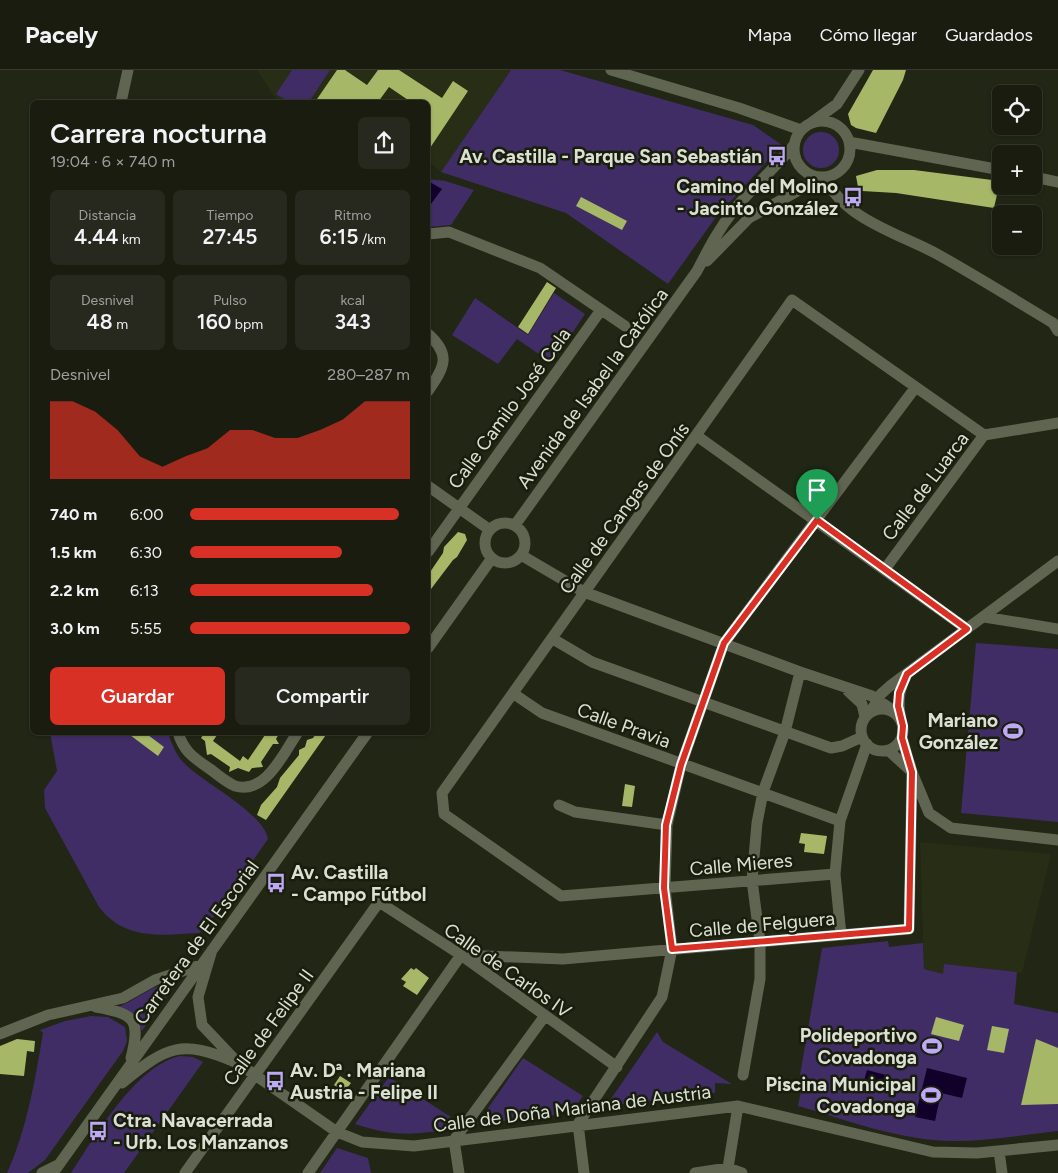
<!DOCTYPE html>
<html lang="es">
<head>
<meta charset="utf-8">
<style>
	:root { --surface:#1a1c10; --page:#27291e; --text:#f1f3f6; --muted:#9fa19f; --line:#383a30; --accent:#d93025 }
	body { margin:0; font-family:Figtree,sans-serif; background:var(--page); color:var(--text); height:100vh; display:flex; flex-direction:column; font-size:19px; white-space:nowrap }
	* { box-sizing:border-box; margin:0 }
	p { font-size:16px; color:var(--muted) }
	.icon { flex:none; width:28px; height:28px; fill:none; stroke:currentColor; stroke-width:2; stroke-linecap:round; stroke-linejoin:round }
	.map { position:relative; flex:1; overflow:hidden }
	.details { position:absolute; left:30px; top:30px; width:400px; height:635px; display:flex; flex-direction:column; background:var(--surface); border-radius:8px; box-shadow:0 1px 4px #0004,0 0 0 1px var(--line) }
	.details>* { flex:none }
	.fabs { position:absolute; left:992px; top:15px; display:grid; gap:10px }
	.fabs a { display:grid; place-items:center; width:50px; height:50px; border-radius:8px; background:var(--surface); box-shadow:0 1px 4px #0004,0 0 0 1px var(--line); font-size:25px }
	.pin { position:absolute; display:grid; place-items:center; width:42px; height:42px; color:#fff; margin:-51px -21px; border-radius:50% 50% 50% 0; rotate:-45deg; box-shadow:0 0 5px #0007 }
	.pin .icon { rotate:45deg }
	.round { display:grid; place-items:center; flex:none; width:52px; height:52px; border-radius:8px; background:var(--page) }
	.overview { display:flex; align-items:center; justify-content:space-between; height:85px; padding:0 20px }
	h1 { font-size:28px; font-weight:600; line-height:38px }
	.stats { display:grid; grid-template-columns:repeat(3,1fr); gap:8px; height:85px; padding:5px 20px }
	.stats div { display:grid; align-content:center; border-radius:8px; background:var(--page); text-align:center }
	.stats b { font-size:21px; font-weight:600 }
	.stats small { font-size:14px; font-weight:400 }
	.stats p { font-size:14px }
	.chart { height:140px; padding:10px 20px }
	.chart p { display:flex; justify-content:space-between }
	.chart svg { width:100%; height:90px; margin-top:5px; fill:var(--accent); opacity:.7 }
	.cta { display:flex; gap:10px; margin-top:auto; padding:10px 20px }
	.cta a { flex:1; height:58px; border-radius:8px; background:var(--accent); color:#fff; font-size:20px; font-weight:600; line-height:58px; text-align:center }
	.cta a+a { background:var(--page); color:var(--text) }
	ul { padding:0 20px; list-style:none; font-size:16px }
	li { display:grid; grid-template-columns:80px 60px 1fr; align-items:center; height:38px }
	li i { height:12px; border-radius:6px; background:var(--accent) }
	header { display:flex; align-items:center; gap:30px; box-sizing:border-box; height:70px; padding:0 25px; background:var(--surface); border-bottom:1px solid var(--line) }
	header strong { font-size:24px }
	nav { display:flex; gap:28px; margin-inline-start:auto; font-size:18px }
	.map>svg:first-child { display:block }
	.built { fill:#282d15 }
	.green { fill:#402d65 }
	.water { fill:#11002a }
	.building { fill:#a6b867 }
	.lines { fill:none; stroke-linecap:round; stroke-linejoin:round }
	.minor { stroke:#606552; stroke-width:11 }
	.route-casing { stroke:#fff; stroke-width:10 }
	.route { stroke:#d93025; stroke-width:6 }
	.labels { text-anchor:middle; stroke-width:5; stroke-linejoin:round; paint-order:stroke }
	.poi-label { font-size:19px; font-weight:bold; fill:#dce0d4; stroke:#191d0c; text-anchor:end }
	.street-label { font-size:19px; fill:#dce0d4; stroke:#191d0c }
</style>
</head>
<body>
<header>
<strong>Pacely</strong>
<nav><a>Mapa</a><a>Cómo llegar</a><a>Guardados</a></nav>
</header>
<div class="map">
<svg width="1058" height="1103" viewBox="0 0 1058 1103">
	<rect width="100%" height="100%" fill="#222615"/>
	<path class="built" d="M257 0H511L441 102 429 92 428 94V32H278Z
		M920 772 1051 784 1022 903 944 894V905L924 899Z"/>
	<path class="green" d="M292 0H330L309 32H289L276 24Z
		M511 0H560L753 55 782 75 716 147 668 214 566 143 441 102Z
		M803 80a18 18 0 1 1 36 0a18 18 0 1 1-36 0Z
		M428 109 445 111 474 120 451 155 428 157Z
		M554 223 585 244 552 293 517 269 498 294 452 265 475 228 528 265Z
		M976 573 1058 579V752L961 743Z
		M50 663H168C172 674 176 685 184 693 203 713 263 742 268 769L205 859 199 863C163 865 125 871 99 837L45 738 44 720 57 701Z
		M888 871 889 877 923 873 924 899 943 904 944 894 1017 902 1014 934 1058 943V1061C1011 1066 964 1076 917 1068 877 1062 837 1047 798 1036L804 1006 800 1005 822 878Z
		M179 909 142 961 139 954 118 937C140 928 155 913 179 909Z
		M91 946 108 947 125 957 127 971 123 981 45 1090 28 1103H7C27 1059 35 1010 43 963L40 960 65 951Z
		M657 962 663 972 732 1014 715 1013V1023L606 1036Z
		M180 986 193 987 203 992 124 1103H71C95 1067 135 996 180 986Z
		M523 988 583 1026 571 1043 477 1054Z
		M389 1007 457 1051 452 1059C412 1065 395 1067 355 1054Z
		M337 1078 368 1088 371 1103H320Z"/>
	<path class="water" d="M428 111 442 119 428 138Z
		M927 998 967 1008 962 1028 941 1023 935 1051 915 1047Z
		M867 1000 886 1005 882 1020 863 1014Z"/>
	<path class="building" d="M337 0H345L367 15 378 0H399L442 28 453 11 468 21 428 81V32H411L389 17 378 32H315Z
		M873 0H906L903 10 876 63 856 58 851 55 848 44Z
		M877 100H914L1000 111 994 138 896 123 862 121V118L858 117 856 106Z
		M581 127 627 151 622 160 576 136Z
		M547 212 556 218 528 264 518 257Z
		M458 462 465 464 467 470 457 487 453 490 428 523V505L443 483 444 477Z
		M126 662H144L164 677 158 686Z
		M205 662H219L213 671 240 691 243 686 248 690 267 662H280L276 669 279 674H273L261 692 263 697 252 698 249 702 238 698 229 702 230 697 211 684 207 685 205 671 201 668Z
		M317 662H328L266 750 257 745 261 735 277 717 280 708 299 685V680L305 677 307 670 313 668Z
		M625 714 635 716 632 737 622 736Z
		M801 763 827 766 824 784 804 782 805 774 799 773Z
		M411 898 414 900 416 898 429 908 417 925 403 916 406 912 401 909Z
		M936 947 964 955 959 971 931 964Z
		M992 956 1009 959 1004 983 987 980Z
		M17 969 35 971 34 982 27 981 24 1006 0 1004V976Z
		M1036 969 1058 978V1034L1021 1035Z
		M340 1006 351 1013 344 1022 334 1015Z"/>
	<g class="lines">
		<path class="minor" d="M611 0 739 38 801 60
			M121 32 128 0
			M794 79a28 28 0 1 1 56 0a28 28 0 1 1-56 0Z
			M811 53 837 34 859 0
			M849 72 1001 100
			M825 107C843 149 900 164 937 184 976 206 1015 230 1053 253L1058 261
			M1034 107 1058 112
			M428 164 449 162 540 198 625 256
			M707 191 749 148 821 108
			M428 264C452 285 444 298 428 321
			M697 366 967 559
			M428 416 490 460
			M485 473a20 20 0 1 1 40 0a20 20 0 1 1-40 0Z
			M515 455 697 201C708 180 718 160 733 141 752 118 775 98 794 75
			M428 482 601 240
			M521 485 584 522 800 602 872 626 894 641
			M885 499 984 365 1058 353
			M984 547 1058 559
			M553 569 592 592 831 678 842 676 862 667
			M428 578 492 488
			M848 621 862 634 865 647
			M514 624 542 643 840 751
			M861 660a21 21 0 1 1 42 0a21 21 0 1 1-42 0Z
			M871 641 881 624 890 616 1058 491
			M901 650C898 633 898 622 906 606
			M178 662C183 681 194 688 210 699 218 705 226 712 235 716 266 725 284 682 298 662
			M902 668 912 702 929 743 951 758 1058 770
			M888 680 911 701
			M559 735 575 742 667 755
			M835 804 561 826 444 744 442 723 792 230 984 365
			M841 865 835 804 840 751 867 674
			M212 880 198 927 202 955 239 994 337 1062 362 1072 414 1076 738 1036 933 1082 977 1083 1058 1075
			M96 937C135 944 141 949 131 988
			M0 964 48 945 123 928 155 910 201 895
			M743 1005 760 909V872L752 810 757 753 763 722 785 662 800 602
			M122 1013C167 976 181 969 235 992
			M999 1081 1002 1103
			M728 1098 738 1036
			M42 1103 58 1095
			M53 1103 368 662
			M185 1103 379 832 461 885 617 997
			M308 1103 461 885 563 889 909 859 912 702
			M459 1103 454 1070 544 947
			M584 1103 578 1054 662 927 672 879 665 818 667 755 681 695 724 573 915 318
			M695 1103 728 1098 742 1103"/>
	</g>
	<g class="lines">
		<defs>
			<path id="route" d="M817 450 967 559 907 604 899 623 898 636 903 656 902 668 912 702 909 859 672 879 664 818 666 755 681 695 724 573Z"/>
		</defs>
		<use href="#route" class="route-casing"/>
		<use href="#route" class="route"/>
	</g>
	<defs>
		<symbol id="bus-bare" viewBox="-9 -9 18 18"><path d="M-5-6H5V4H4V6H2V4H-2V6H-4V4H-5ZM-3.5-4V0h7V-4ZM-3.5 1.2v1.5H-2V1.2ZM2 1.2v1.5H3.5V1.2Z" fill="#bea9f4" stroke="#191d0c" stroke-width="2.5" paint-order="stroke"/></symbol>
		<symbol id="stadium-bare" viewBox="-9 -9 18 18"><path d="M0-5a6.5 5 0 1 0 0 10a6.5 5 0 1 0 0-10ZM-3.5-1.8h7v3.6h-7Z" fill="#bea9f4" stroke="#191d0c" stroke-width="2.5" paint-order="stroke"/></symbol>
	</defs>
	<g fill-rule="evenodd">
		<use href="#bus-bare" x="763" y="72" width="28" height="28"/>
		<use href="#bus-bare" x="839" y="113" width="28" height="28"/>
		<use href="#stadium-bare" x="999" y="647" width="28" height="28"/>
		<use href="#bus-bare" x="262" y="799" width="28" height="28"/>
		<use href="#stadium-bare" x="918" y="962" width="28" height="28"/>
		<use href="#bus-bare" x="261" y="997" width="28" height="28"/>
		<use href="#stadium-bare" x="917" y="1011" width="28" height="28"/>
		<use href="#bus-bare" x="84" y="1047" width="28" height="28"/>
	</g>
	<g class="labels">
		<g class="poi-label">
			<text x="762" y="93">Av. Castilla - Parque San Sebastián</text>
			<text x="838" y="123">Camino del Molino<tspan x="838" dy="22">- Jacinto González</tspan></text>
			<text x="998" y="657">Mariano<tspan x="998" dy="22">González</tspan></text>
			<text x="291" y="809" text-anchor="start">Av. Castilla<tspan x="291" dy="22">- Campo Fútbol</tspan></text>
			<text x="917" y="972">Polideportivo<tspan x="917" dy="22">Covadonga</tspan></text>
			<text x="290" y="1007" text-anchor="start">Av. Dª . Mariana<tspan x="290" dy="22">Austria - Felipe II</tspan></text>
			<text x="916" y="1021">Piscina Municipal<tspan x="916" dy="22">Covadonga</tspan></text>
			<text x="113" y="1057" text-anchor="start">Ctra. Navacerrada<tspan x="113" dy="22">- Urb. Los Manzanos</tspan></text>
		</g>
		<g class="street-label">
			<text transform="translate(592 318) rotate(-54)" y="7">Avenida de Isabel la Católica</text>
			<text transform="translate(509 338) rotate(-54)" y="7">Calle Camilo José Cela</text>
			<text transform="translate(925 416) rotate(-53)" y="7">Calle de Luarca</text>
			<text transform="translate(624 438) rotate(-54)" y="7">Calle de Cangas de Onís</text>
			<text transform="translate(624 655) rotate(20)" y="7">Calle Pravia</text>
			<text transform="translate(741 794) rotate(-5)" y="7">Calle Mieres</text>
			<text transform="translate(762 854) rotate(-5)" y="7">Calle de Felguera</text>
			<text transform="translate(196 872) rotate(-54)" y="7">Carretera de El Escorial</text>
			<text transform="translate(508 900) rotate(35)" y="7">Calle de Carlos IV</text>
			<text transform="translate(268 957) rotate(-54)" y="7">Calle de Felipe II</text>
			<text transform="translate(572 1038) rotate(-7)" y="7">Calle de Doña Mariana de Austria</text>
		</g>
	</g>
</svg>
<div class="fabs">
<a><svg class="icon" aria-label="locate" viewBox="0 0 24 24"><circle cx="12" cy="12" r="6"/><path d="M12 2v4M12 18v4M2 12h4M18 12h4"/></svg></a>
<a>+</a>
<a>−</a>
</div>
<div class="pin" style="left:817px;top:450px;background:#1e9e55"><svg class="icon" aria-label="arrive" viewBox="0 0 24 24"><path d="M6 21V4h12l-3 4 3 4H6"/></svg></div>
<section class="details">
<div class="overview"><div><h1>Carrera nocturna</h1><p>19:04 · 6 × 740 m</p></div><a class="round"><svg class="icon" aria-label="share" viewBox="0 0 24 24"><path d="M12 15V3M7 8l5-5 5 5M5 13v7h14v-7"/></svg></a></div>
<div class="stats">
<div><p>Distancia</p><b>4.44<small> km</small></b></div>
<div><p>Tiempo</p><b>27:45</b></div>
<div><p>Ritmo</p><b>6:15<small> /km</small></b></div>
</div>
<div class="stats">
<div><p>Desnivel</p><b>48<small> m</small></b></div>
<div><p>Pulso</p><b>160<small> bpm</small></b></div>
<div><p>kcal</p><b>343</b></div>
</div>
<div class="chart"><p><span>Desnivel</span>280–287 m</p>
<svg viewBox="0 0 160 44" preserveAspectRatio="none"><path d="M0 44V6L10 6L20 11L30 20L40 33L50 38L60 33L70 29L80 20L90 20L100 24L110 24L120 20L130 15L140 6L150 6L160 6V44z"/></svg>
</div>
<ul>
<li><b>740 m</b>6:00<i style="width:95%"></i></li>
<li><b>1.5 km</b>6:30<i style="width:69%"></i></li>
<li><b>2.2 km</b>6:13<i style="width:83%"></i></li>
<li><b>3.0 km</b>5:55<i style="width:100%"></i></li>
</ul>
<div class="cta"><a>Guardar</a><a>Compartir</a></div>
</section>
</div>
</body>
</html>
